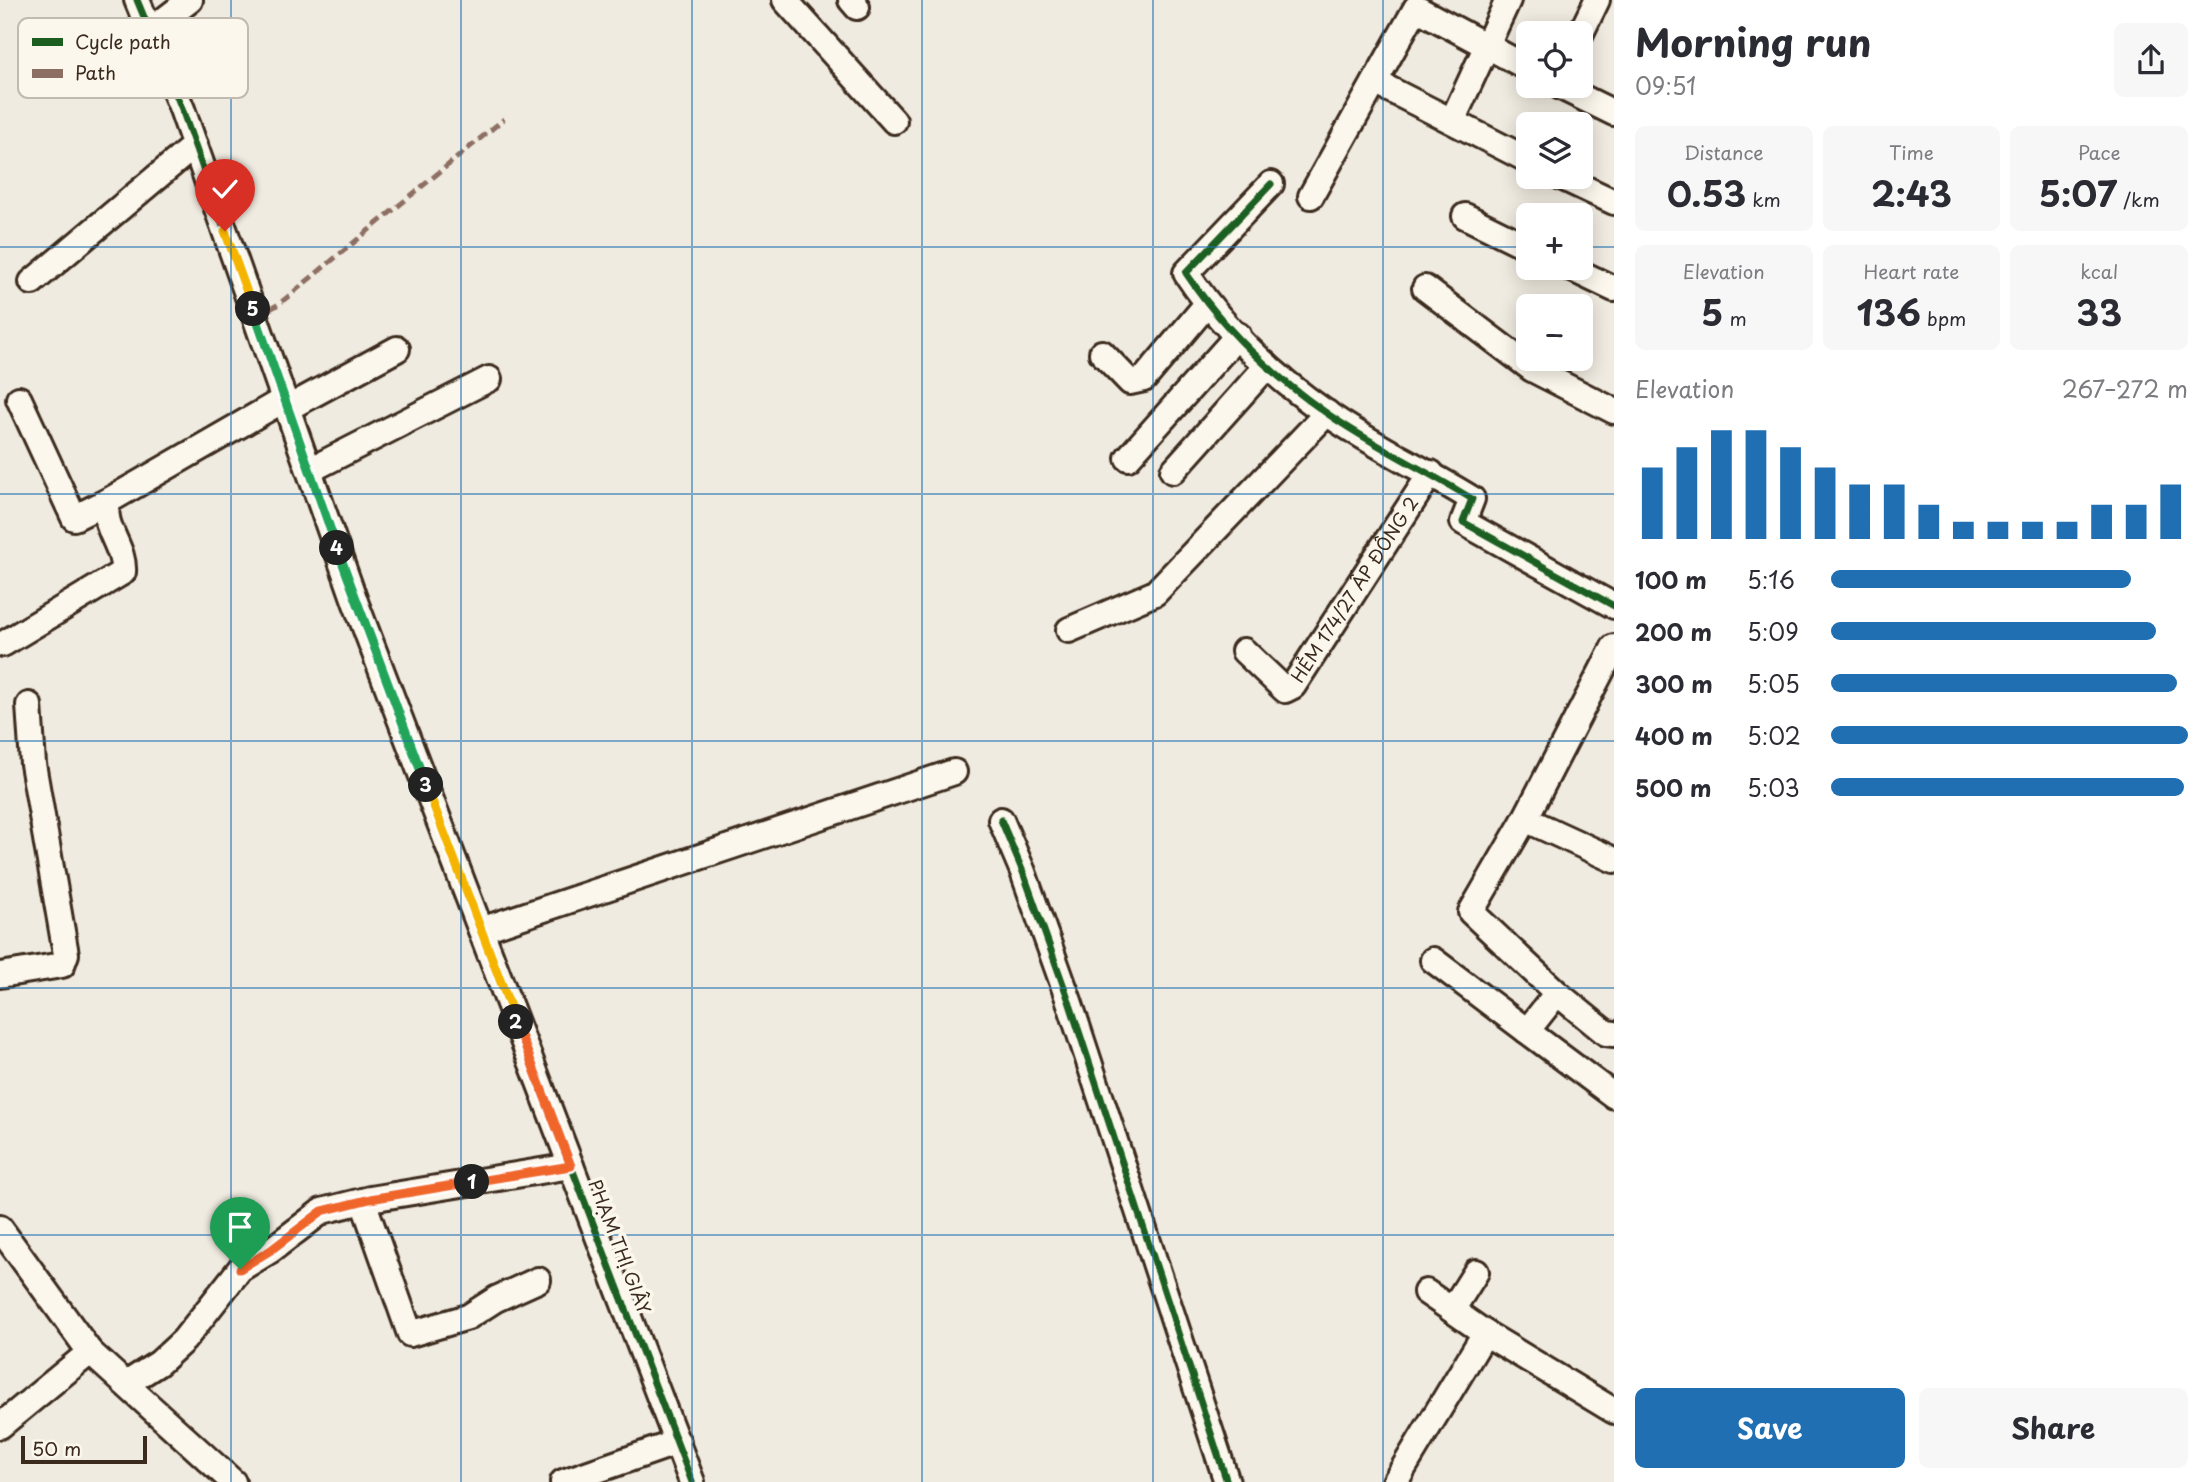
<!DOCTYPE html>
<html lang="en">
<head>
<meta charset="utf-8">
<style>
	:root { --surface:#fff; --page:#f7f7f7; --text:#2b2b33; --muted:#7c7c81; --accent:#1f6fb2 }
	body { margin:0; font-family:"Playpen Sans",sans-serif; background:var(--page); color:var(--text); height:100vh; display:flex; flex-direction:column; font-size:26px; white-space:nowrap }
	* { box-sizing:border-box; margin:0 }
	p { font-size:23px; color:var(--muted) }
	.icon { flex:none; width:38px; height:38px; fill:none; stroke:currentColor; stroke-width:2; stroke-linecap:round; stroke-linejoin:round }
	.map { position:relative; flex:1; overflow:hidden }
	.drawer { display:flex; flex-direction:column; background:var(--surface); width:595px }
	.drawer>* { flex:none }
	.buttons { position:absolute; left:1516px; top:21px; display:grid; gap:14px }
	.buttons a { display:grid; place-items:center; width:77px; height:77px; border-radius:10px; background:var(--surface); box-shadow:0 4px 18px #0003; font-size:35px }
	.scale { position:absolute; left:21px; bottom:18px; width:126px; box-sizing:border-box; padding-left:7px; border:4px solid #3b2a1e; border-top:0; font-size:19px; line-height:24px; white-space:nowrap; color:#3b2a1e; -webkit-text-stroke:5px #fbf7ec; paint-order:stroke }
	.pin { position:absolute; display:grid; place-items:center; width:60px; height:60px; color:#fff; margin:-72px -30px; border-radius:50% 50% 50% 0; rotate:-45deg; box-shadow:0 0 7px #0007 }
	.pin .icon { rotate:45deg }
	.km { position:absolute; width:35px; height:35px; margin:-18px; border-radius:50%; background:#222; color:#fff; font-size:19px; line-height:35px; text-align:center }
	.round { display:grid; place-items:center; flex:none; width:74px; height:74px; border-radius:10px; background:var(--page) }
	.summary { display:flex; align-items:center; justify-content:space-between; height:119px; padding:0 21px }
	h1 { font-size:38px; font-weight:700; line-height:52px }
	.metrics { display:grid; grid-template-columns:repeat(3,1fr); gap:10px; height:119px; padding:7px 21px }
	.metrics div { display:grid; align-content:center; border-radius:10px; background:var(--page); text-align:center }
	.metrics b { font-size:35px; font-weight:700 }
	.metrics small { font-size:19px; font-weight:400 }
	.metrics p { font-size:19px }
	.chart { height:196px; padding:14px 21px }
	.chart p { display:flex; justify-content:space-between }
	.chart svg { width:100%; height:126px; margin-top:7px; stroke:var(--accent); stroke-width:6 }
	.action { display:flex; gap:14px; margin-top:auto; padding:14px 21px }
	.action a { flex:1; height:80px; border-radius:10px; background:var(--accent); color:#fff; font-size:28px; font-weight:700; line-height:80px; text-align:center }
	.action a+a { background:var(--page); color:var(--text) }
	ul { padding:0 21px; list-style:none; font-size:23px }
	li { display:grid; grid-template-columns:112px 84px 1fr; align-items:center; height:52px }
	li i { height:18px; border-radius:9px; background:var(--accent) }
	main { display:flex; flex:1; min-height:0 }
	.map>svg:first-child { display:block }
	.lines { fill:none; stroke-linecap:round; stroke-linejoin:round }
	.minor-casing { stroke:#3b2a1e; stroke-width:30 }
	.minor { stroke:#fbf7ec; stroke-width:24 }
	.quiet { stroke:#8d6e63; stroke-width:5; stroke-dasharray:10 5; stroke-linecap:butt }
	.cycleway-casing { stroke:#fbf7ec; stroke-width:11 }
	.cycleway { stroke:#1b5e20; stroke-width:7 }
	.split-1-casing { stroke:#fff; stroke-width:14 }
	.split-2-casing { stroke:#fff; stroke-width:14 }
	.split-3-casing { stroke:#fff; stroke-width:14 }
	.split-4-casing { stroke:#fff; stroke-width:14 }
	.split-5-casing { stroke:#fff; stroke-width:14 }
	.split-6-casing { stroke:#fff; stroke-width:14 }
	.split-1 { stroke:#f0652b; stroke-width:9 }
	.split-2 { stroke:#f0652b; stroke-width:9 }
	.split-3 { stroke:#f5b400; stroke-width:9 }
	.split-4 { stroke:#22a559; stroke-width:9 }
	.split-5 { stroke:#22a559; stroke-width:9 }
	.split-6 { stroke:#f5b400; stroke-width:9 }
	.grid { fill:none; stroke:#1f6fb2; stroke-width:2; stroke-opacity:0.55 }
	.labels { text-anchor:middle; stroke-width:7; stroke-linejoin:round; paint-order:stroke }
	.street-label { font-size:18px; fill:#3b2a1e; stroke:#fbf7ec }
	.key { fill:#fbf7ec; stroke:#c1baae; stroke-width:2 }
	.key-label { font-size:19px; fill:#3b2a1e }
</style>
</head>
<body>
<main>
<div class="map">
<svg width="1614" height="1482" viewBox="0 0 1614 1482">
	<rect width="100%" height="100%" fill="#f0ebe0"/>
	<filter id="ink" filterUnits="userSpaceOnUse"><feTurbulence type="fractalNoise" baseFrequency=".0143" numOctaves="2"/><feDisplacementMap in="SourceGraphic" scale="14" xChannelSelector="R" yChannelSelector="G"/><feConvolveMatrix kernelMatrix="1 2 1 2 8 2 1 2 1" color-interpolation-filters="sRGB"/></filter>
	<g filter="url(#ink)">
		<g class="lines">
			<defs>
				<g id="minor">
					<path d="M137 0 182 109 356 604 692 1482"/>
					<path d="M785 0 894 121"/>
					<path d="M851 0 857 7"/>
					<path d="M151 30 190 0"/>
					<path d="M1580 35 1597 0"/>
					<path d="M1375 82 1528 160"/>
					<path d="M1559 86 1614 113"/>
					<path d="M1453 119 1508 0"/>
					<path d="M1561 177 1614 202"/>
					<path d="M1271 184 1186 273C1222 327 1272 375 1325 412 1371 445 1424 469 1472 499L1463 522 1614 606"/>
					<path d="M1311 196 1416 8 1528 68"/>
					<path d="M1465 216 1528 247"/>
					<path d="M1570 268 1614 289"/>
					<path d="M32 282 195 145"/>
					<path d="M1425 288 1532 369 1614 411"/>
					<path d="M1102 353 1130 382 1144 379 1207 304"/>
					<path d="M19 399 74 518 108 501"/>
					<path d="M288 408 397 349"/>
					<path d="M1128 458 1238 335"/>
					<path d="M310 470 489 379"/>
					<path d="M1173 471 1267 366"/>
					<path d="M1069 630 1155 593 1327 413"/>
					<path d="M3 644 123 572C125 546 100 526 108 501L285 399"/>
					<path id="s1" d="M1244 651 1285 690 1293 686 1431 473"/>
					<path d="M1525 819 1614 860"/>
					<path d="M1001 820 1023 872 1069 1001 1227 1482"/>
					<path d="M481 930 954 772"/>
					<path d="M1433 960 1527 1031 1557 993 1471 912 1525 819 1614 647"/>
					<path d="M0 975 62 965 66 954 33 764 29 705"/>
					<path d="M1557 993 1606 1033 1614 1034"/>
					<path d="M1527 1031 1614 1096"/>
					<path d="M363 1201 410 1334 468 1317 496 1299 538 1280"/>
					<path d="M0 1228 90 1352 233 1482"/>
					<path d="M1476 1272 1452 1310 1485 1333"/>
					<path d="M1426 1292 1452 1310"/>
					<path d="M126 1384 159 1363 184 1340 240 1269 271 1250 322 1211 370 1199 571 1166"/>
					<path d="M0 1426 90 1352"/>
					<path d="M563 1482 678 1442"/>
					<path d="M1395 1482 1485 1333 1614 1411"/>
				</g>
			</defs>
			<use href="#minor" class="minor-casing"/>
			<use href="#minor" class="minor"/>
			<path class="quiet" d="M256 317 279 304 504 119"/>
			<defs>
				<path id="cycleway" d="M137 0 182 109 356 604 692 1482
					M1271 184 1186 273C1222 327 1272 375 1325 412 1371 445 1424 469 1472 499L1463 522 1614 606
					M1001 820 1023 872 1069 1001 1227 1482"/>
			</defs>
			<use href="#cycleway" class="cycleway-casing"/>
			<use href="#cycleway" class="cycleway"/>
		</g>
	</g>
	<g class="lines" filter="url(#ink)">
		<defs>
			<path id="split-1" d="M240 1269 271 1250 322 1211 370 1199 472 1182"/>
			<path id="split-2" d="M472 1182 571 1166 516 1022"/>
			<path id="split-3" d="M426 785 516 1022"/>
			<path id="split-4" d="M337 548 426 785"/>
			<path id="split-5" d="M253 309 337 548"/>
			<path id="split-6" d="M225 231 253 309"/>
		</defs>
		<use href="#split-1" class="split-1-casing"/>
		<use href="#split-2" class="split-2-casing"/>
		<use href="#split-3" class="split-3-casing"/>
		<use href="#split-4" class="split-4-casing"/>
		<use href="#split-5" class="split-5-casing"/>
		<use href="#split-6" class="split-6-casing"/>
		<use href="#split-1" class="split-1"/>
		<use href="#split-2" class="split-2"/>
		<use href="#split-3" class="split-3"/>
		<use href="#split-4" class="split-4"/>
		<use href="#split-5" class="split-5"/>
		<use href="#split-6" class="split-6"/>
	</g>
	<path class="grid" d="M231 0V1482M461 0V1482M692 0V1482M922 0V1482M1153 0V1482M1383 0V1482M0 247H1528M1580 247H1614M0 494H1614M0 741H1614M0 988H1614M0 1235H1614"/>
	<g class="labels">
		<g class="street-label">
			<text dy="6" stroke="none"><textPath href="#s1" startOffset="180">HẺM 174/27 ẤP ĐÔNG 2</textPath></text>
			<text transform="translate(619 1247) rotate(69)" y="6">PHẠM THỊ GIÂY</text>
		</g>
	</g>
	<rect x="18" y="18" width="230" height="80" rx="10" class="key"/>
	<rect x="32" y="38" width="31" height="8" fill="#1b5e20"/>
	<rect x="32" y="69" width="31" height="9" fill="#8d6e63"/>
	<g class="key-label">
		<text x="75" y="49">Cycle path</text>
		<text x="75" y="80">Path</text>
	</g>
</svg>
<div class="buttons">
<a><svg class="icon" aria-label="locate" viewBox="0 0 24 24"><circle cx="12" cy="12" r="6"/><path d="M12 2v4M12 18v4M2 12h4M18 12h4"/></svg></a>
<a><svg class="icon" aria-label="layers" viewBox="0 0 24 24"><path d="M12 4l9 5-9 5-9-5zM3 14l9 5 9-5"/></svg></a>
<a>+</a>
<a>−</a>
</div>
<div class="scale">50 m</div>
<div class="pin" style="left:240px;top:1269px;background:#1e9e55"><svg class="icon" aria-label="arrive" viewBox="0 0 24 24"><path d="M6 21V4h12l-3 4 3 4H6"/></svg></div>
<div class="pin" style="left:225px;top:231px;background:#d93025"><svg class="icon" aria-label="check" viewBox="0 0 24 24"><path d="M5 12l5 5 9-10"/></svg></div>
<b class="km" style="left:472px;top:1182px">1</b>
<b class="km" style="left:516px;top:1022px">2</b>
<b class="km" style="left:426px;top:785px">3</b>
<b class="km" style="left:337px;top:548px">4</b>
<b class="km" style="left:253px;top:309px">5</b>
</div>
<section class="drawer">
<div class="summary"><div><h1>Morning run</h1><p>09:51</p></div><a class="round"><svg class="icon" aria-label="share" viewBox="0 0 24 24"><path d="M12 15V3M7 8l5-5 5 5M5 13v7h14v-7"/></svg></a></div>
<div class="metrics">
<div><p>Distance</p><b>0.53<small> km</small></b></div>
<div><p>Time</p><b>2:43</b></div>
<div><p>Pace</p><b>5:07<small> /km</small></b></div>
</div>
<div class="metrics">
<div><p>Elevation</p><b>5<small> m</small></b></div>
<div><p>Heart rate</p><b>136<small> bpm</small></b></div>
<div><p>kcal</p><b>33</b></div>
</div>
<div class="chart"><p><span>Elevation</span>267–272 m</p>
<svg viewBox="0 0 160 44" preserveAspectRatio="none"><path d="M5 44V19M15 44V12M25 44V6M35 44V6M45 44V12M55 44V19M65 44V25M75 44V25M85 44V32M95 44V38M105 44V38M115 44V38M125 44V38M135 44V32M145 44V32M155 44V25"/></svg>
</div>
<ul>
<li><b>100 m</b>5:16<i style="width:84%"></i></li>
<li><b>200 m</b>5:09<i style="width:91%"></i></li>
<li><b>300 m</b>5:05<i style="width:97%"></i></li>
<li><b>400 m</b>5:02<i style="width:100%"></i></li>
<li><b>500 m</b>5:03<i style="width:99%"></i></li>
</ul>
<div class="action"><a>Save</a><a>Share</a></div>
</section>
</main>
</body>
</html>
